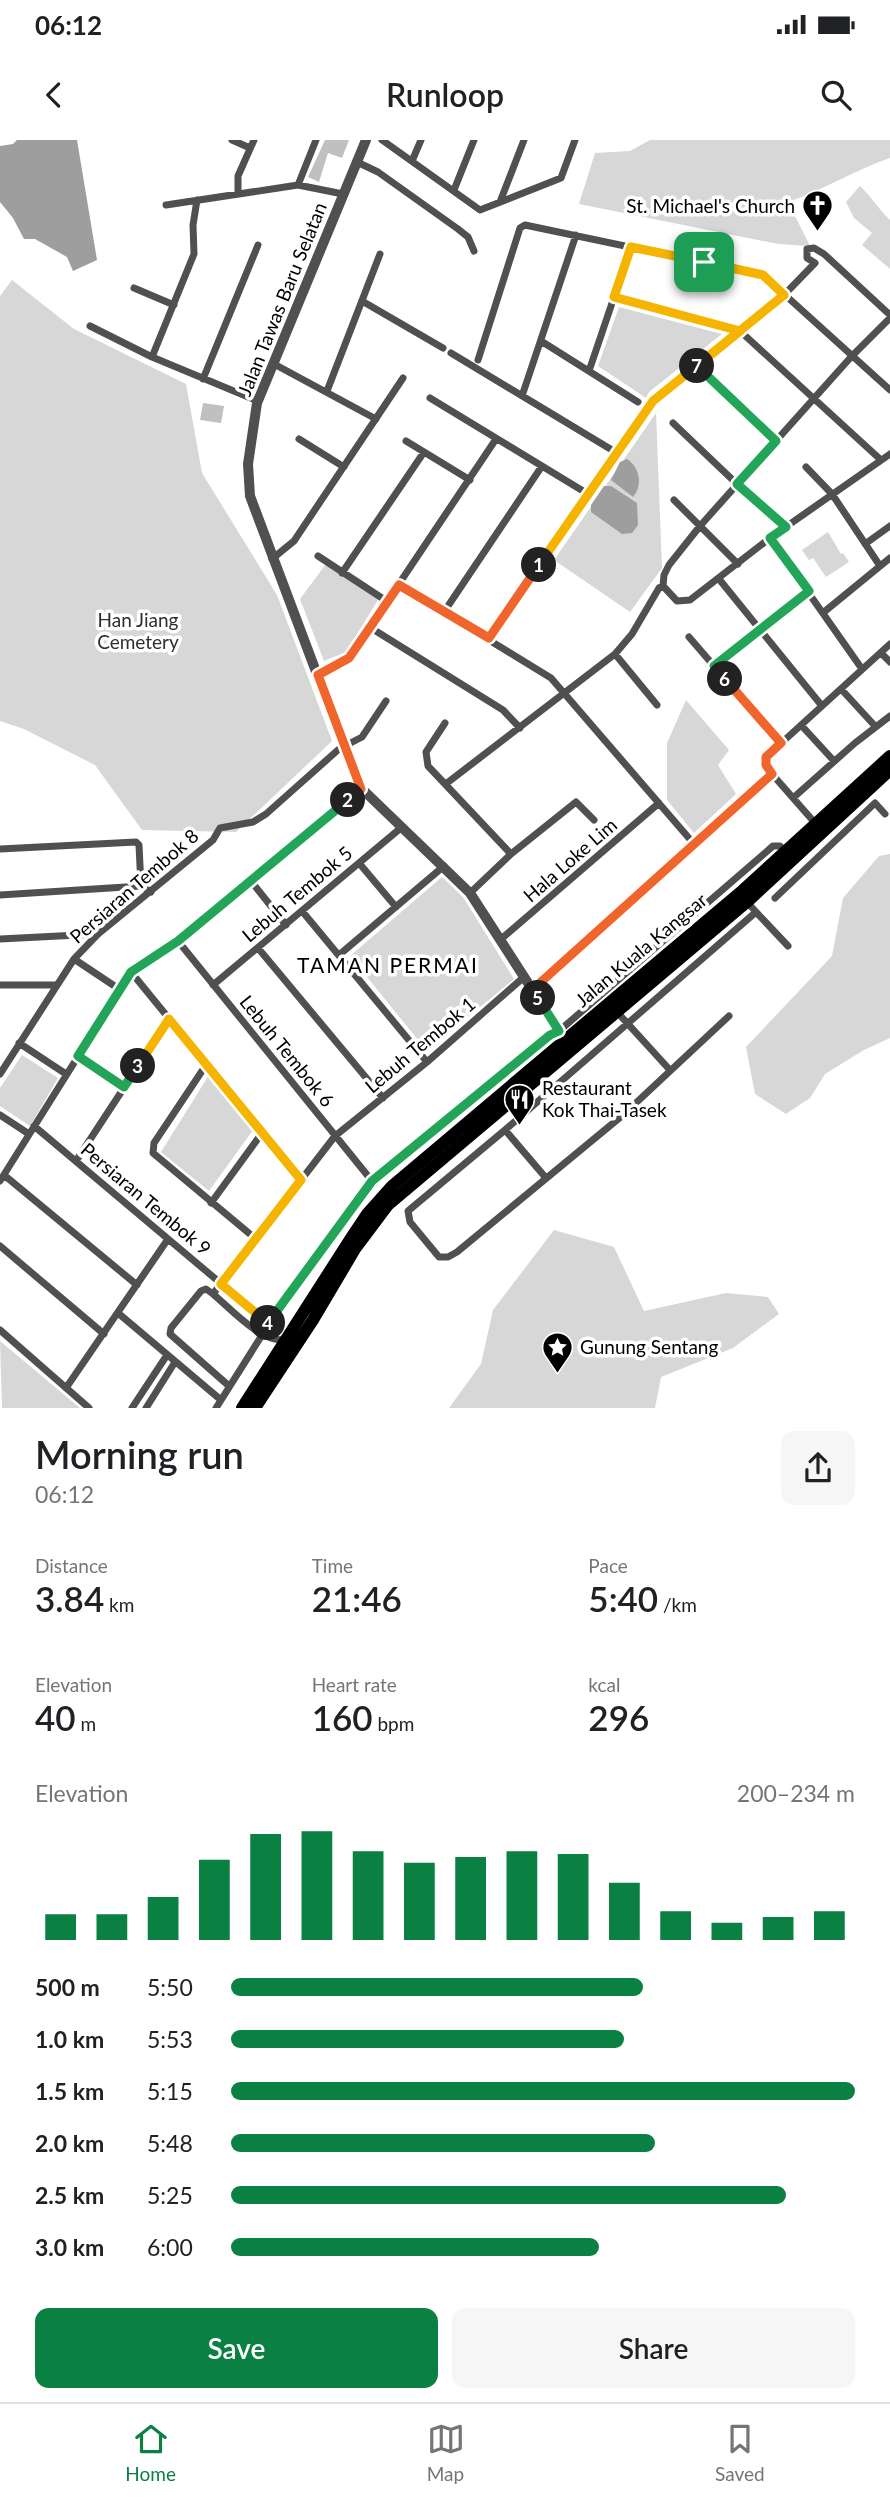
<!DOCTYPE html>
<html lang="en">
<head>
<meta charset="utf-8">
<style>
	:root { --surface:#fff; --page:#f6f6f6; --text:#202124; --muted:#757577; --line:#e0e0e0; --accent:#0b8043 }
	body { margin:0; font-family:Lato,sans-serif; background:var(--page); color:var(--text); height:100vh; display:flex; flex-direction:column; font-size:26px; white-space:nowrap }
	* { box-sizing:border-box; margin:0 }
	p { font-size:23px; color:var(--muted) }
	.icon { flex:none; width:38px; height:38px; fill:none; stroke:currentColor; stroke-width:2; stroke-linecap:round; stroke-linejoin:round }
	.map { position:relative; height:1268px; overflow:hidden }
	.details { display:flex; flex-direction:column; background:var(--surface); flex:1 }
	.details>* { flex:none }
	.pin { position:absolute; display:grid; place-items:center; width:60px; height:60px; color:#fff; margin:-30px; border-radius:14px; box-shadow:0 4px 10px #0006 }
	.km { position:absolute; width:35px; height:35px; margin:-18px; border-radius:50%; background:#222; color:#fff; font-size:19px; line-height:35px; text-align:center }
	.round { display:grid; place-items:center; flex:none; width:74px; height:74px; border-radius:14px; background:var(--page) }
	.headline { display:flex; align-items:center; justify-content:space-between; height:119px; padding:0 35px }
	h1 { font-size:38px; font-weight:600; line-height:52px }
	.metrics { display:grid; grid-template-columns:repeat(3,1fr); gap:10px; height:119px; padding:7px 35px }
	.metrics div { display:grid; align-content:center }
	.metrics b { font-size:35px; font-weight:600 }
	.metrics small { font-size:19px; font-weight:400 }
	.metrics p { font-size:19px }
	.chart { height:196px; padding:14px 35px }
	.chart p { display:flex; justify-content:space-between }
	.chart svg { width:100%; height:126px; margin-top:7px; stroke:var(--accent); stroke-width:6 }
	.cta { display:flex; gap:14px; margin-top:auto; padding:14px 35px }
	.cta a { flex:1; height:80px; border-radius:14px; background:var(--accent); color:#fff; font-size:28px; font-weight:600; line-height:80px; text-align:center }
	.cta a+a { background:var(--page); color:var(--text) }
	ul { padding:0 35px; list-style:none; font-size:23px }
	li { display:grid; grid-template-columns:112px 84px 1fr; align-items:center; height:52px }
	li i { height:18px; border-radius:9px; background:var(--accent) }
	.status { display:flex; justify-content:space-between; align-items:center; height:49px; padding:0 35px; background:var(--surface); direction:ltr }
	.status svg { height:19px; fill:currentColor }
	header { display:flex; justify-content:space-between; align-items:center; height:91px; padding:0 35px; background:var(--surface); font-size:32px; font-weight:600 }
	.dock { display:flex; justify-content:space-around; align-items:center; height:98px; border-top:2px solid var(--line); background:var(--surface); font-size:19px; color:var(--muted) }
	.dock a { display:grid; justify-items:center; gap:4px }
	.dock .selected { color:var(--accent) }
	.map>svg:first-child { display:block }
	.green { fill:#d7d7d7 }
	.water { fill:#9e9e9e }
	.building { fill:#c0c0c0 }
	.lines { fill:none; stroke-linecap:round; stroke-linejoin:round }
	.minor { stroke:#505050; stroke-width:7 }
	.tertiary { stroke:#505050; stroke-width:10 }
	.trunk { stroke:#000; stroke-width:12 }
	.split-1-casing { stroke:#fff; stroke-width:14 }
	.split-2-casing { stroke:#fff; stroke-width:14 }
	.split-3-casing { stroke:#fff; stroke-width:14 }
	.split-4-casing { stroke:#fff; stroke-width:14 }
	.split-5-casing { stroke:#fff; stroke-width:14 }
	.split-6-casing { stroke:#fff; stroke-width:14 }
	.split-7-casing { stroke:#fff; stroke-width:14 }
	.split-8-casing { stroke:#fff; stroke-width:14 }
	.split-1 { stroke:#f5b400; stroke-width:9 }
	.split-2 { stroke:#f0652b; stroke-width:9 }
	.split-3 { stroke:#22a559; stroke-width:9 }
	.split-4 { stroke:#f5b400; stroke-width:9 }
	.split-5 { stroke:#22a559; stroke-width:9 }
	.split-6 { stroke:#f0652b; stroke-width:9 }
	.split-7 { stroke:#22a559; stroke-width:9 }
	.split-8 { stroke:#f5b400; stroke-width:9 }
	.labels { text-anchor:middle; stroke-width:7; stroke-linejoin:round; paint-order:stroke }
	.poi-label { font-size:19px; fill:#000; stroke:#fff; text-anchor:start }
	.street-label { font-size:19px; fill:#000; stroke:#fff }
	.park-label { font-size:19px; fill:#2e2e2e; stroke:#fff }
	.neighbourhood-label { font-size:21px; letter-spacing:2px; fill:#000; stroke:#fff }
</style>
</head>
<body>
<div class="status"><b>06:12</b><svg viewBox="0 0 49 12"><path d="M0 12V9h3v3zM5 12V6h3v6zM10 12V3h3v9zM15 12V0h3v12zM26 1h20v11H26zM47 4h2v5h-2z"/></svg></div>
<header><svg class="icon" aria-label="back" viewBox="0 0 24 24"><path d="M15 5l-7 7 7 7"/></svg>Runloop<svg class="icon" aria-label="search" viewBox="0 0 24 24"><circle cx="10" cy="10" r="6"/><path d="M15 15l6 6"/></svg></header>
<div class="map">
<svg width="890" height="1268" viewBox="0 0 890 1268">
	<rect width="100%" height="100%" fill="#fff"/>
	<path class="green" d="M650 0H890V18C855 30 823 50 788 62L810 106 778 104 579 64 595 13 630 11Z
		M860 46C872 57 878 69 890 80V129L862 105 872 93 854 78 846 62Z
		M12 140 74 189 186 244 202 333 277 455 332 601 236 692 142 690 95 625 24 589 0 581V156Z
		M619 167 722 194 649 252 646 258 598 226Z
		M656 273 662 428 630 472 554 420Z
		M828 392 841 414 843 413 849 422 826 437 813 418 809 420 802 410Z
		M326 424 378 460 346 512 324 521 300 459Z
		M686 560 729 610 718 625 736 654 694 693 667 660V603Z
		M890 714V898L864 910 825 934 810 958 786 974 755 954 746 907 832 816 843 758 879 716Z
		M442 737 463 757 514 839 427 911 350 816Z
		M22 915 58 938 30 986 0 966V948Z
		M209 935 253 990 209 1051 161 1012Z
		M554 1090 614 1107 644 1171 726 1153 768 1157 779 1174 733 1208 661 1237 655 1268H449L481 1224 493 1170Z
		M0 1201 80 1268H2Z"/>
	<path class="water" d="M17 0H77L97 120 73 131 67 117 35 99H24L13 78 0 62V6L13 4Z
		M627 319C640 327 643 346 633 357L611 340 620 322Z
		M604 346H611L637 363 638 385 632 393 622 394 591 372V365Z"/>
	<path class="building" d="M325 0H349L342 18 328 13 319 42 308 37Z
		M203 263 224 266 221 283 200 280Z"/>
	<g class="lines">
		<path class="minor" d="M232 0 250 8
			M382 0 480 70 561 38 575 0
			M412 21 421 0
			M357 22 378 32 458 89 468 97 474 111
			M298 45 316 0
			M454 50 474 0
			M238 53V36L254 0
			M500 62 524 0
			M166 65 298 45 343 54
			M134 148 174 165
			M614 157 740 191 881 320
			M362 161 443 208
			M90 186 152 217 258 261
			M541 201 638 262
			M451 213 617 313
			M152 217 194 114 193 85 197 60
			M478 220 520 88 525 85 763 135 890 250
			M274 224 376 279
			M696 226 776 301
			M589 231 631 107
			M203 239 258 105
			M327 251 380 114
			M522 256 576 95
			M430 258 588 354
			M673 283 737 344 786 387
			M299 299 344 327
			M406 301 470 340
			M806 327 832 354 880 426
			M674 360 738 424
			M770 398 862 529
			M865 404 890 386
			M318 416 388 462
			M272 419 294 401 403 238
			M342 433 424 312
			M719 439 822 566
			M399 445 551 538 694 704
			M663 446 664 435 669 425 700 386 851 217 890 178
			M663 446 677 461 690 460 770 398 890 314
			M444 472 542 326
			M824 472 890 418
			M371 488 503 570 520 588
			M689 497 714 526
			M489 498 653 261 784 155 815 123 807 118V109L814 108 824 114 890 175
			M881 513 890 522
			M615 514 657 565
			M318 535 341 524 354 511 496 299
			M841 549 875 586
			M445 583 426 612 428 626 511 714
			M801 585 834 621
			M781 603 714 526 809 451
			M447 643 615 514 632 494 659 448 663 446
			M793 658 855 603 890 576
			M815 683 772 634 766 625V617L890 504
			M0 709 136 702 139 705 141 746
			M359 723 396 767
			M251 741 286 785
			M470 753 511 714 576 662 594 680
			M0 755 141 746 151 752
			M775 758 875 663 885 674
			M302 771 427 922
			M756 772 788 806
			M0 799 98 794
			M500 800 659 663
			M178 801 372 1041
			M258 808 383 958
			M339 815 444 726
			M74 819 119 849
			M131 832 301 1040
			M0 845H55
			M213 845 402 687
			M532 850 772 634
			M618 873 669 929
			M729 876 623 975 457 1112 448 1117H439L410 1082 408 1071 505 990 756 772 747 762
			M19 903 66 934
			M78 916 124 947
			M206 925 154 1003 153 1013 256 1099
			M0 934 74 819 98 794 213 700 220 688 253 682 266 674 339 609 362 597 386 561
			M0 975 29 994
			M34 986 269 1184
			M505 990 546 1038
			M76 1021 169 879
			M4 1035 137 1145
			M0 1041 131 832 178 801 361 649
			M211 1063 262 993
			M0 1106 104 1194
			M213 1154 206 1149 201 1151 171 1188 170 1194 229 1246
			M118 1173 221 1260
			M0 1190 89 1268
			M285 1199C263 1205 230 1168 213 1154L335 996 427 922 524 837
			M66 1248 168 1099
			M132 1268 167 1215
			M146 1268 175 1222
			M216 1268 269 1184 372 1041 550 895 559 891 773 706H780L785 711"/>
		<path class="tertiary" d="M366 0 257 263 248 324 250 356 359 646 470 753 559 891 569 902"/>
		<path class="trunk" d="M242 1268 351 1098 367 1074 392 1046 743 750 890 616
			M255 1268 313 1180 355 1109 388 1065 747 762 890 630"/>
	</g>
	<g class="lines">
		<defs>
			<path id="split-1" d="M539 425 653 261 784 155 763 135 704 122"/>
			<path id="split-2" d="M348 660 361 649 318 535 349 518 399 445 489 498 539 425"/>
			<path id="split-3" d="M138 926 124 947 78 916 131 832 178 801 348 660"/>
			<path id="split-4" d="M138 926 169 879 301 1040 221 1144 268 1183"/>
			<path id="split-5" d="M268 1183 372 1041 550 895 559 891 538 858"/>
			<path id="split-6" d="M538 858 532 850 772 634 766 625V617L781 603 725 539"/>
			<path id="split-7" d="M697 226 776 301 737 344 786 387 770 398 809 451 714 526 725 539"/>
			<path id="split-8" d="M697 226 740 191 614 157 631 107 704 122"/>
		</defs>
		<use href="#split-1" class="split-1-casing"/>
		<use href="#split-2" class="split-2-casing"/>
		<use href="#split-3" class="split-3-casing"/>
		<use href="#split-4" class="split-4-casing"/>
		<use href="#split-5" class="split-5-casing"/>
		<use href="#split-6" class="split-6-casing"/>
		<use href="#split-7" class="split-7-casing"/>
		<use href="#split-8" class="split-8-casing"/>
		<use href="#split-1" class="split-1"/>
		<use href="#split-2" class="split-2"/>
		<use href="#split-3" class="split-3"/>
		<use href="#split-4" class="split-4"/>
		<use href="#split-5" class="split-5"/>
		<use href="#split-6" class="split-6"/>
		<use href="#split-7" class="split-7"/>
		<use href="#split-8" class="split-8"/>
	</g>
	<defs>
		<symbol id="church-pin" viewBox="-11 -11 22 30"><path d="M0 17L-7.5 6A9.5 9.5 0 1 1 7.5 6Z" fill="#000" stroke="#fff"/><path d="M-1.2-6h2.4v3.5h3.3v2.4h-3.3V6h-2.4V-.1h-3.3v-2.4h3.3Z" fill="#fff"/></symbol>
		<symbol id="restaurant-pin" viewBox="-11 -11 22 30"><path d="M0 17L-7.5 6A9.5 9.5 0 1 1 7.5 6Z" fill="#000" stroke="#fff"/><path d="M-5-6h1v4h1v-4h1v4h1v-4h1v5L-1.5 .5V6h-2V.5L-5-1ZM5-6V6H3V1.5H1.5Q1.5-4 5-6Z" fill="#fff"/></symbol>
		<symbol id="sight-pin" viewBox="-11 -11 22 30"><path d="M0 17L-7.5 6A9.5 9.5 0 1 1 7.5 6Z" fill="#000" stroke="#fff"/><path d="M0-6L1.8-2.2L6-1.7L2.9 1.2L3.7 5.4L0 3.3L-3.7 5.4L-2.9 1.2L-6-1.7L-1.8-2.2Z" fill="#fff"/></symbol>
	</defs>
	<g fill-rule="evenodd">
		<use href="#church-pin" x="800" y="48" width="35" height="47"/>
		<use href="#restaurant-pin" x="502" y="942" width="35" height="47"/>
		<use href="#sight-pin" x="540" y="1190" width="35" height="47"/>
	</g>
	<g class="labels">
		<g class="poi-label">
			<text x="795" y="73" text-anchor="end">St. Michael's Church</text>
			<text x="542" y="955">Restaurant<tspan x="542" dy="22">Kok Thai-Tasek</tspan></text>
			<text x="580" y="1214">Gunung Sentang</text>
		</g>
		<g class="street-label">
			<text transform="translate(282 159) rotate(-68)" y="7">Jalan Tawas Baru Selatan</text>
			<text transform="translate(570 720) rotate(-41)" y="7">Hala Loke Lim</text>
			<text transform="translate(134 746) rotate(-41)" y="7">Persiaran Tembok 8</text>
			<text transform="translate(297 754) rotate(-40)" y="7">Lebuh Tembok 5</text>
			<text transform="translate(641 810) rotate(-40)" y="7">Jalan Kuala Kangsar</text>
			<text transform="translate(420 905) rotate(-40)" y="7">Lebuh Tembok 1</text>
			<text transform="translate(287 911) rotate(51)" y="7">Lebuh Tembok 6</text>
			<text transform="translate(146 1059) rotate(40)" y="7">Persiaran Tembok 9</text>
		</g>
		<g class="park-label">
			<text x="138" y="487">Han Jiang<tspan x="138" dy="22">Cemetery</tspan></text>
		</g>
		<g class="neighbourhood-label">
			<text x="388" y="833">TAMAN PERMAI</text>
		</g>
	</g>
</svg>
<div class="pin" style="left:704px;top:122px;background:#1e9e55"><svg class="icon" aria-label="arrive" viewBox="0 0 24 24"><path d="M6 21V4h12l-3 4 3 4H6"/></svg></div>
<b class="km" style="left:539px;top:425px">1</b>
<b class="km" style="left:348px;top:660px">2</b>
<b class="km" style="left:138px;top:926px">3</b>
<b class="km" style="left:268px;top:1183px">4</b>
<b class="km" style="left:538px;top:858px">5</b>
<b class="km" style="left:725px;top:539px">6</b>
<b class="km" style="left:697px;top:226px">7</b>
</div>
<section class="details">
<div class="headline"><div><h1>Morning run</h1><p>06:12</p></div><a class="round"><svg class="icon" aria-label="share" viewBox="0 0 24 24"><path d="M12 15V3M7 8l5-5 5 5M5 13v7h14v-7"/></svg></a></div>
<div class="metrics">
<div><p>Distance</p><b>3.84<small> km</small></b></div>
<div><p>Time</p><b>21:46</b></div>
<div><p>Pace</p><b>5:40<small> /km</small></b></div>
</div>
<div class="metrics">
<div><p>Elevation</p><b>40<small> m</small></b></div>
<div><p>Heart rate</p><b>160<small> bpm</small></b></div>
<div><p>kcal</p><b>296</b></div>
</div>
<div class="chart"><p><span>Elevation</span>200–234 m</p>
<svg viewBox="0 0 160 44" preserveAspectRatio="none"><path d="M5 44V35M15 44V35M25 44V29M35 44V16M45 44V7M55 44V6M65 44V13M75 44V17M85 44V15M95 44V13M105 44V14M115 44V24M125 44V34M135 44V38M145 44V36M155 44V34"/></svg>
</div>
<ul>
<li><b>500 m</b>5:50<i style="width:66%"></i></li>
<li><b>1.0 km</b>5:53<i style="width:63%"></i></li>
<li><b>1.5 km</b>5:15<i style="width:100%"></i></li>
<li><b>2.0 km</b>5:48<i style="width:68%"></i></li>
<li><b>2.5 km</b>5:25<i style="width:89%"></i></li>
<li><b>3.0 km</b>6:00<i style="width:59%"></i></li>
</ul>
<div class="cta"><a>Save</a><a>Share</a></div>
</section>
<nav class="dock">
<a class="selected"><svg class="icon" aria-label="home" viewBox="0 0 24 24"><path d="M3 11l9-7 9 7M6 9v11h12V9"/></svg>Home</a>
<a><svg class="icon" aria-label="map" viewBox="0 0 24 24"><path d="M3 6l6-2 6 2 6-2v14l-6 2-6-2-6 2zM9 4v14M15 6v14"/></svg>Map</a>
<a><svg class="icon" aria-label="saved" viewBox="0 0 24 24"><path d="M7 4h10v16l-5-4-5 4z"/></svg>Saved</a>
</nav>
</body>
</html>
